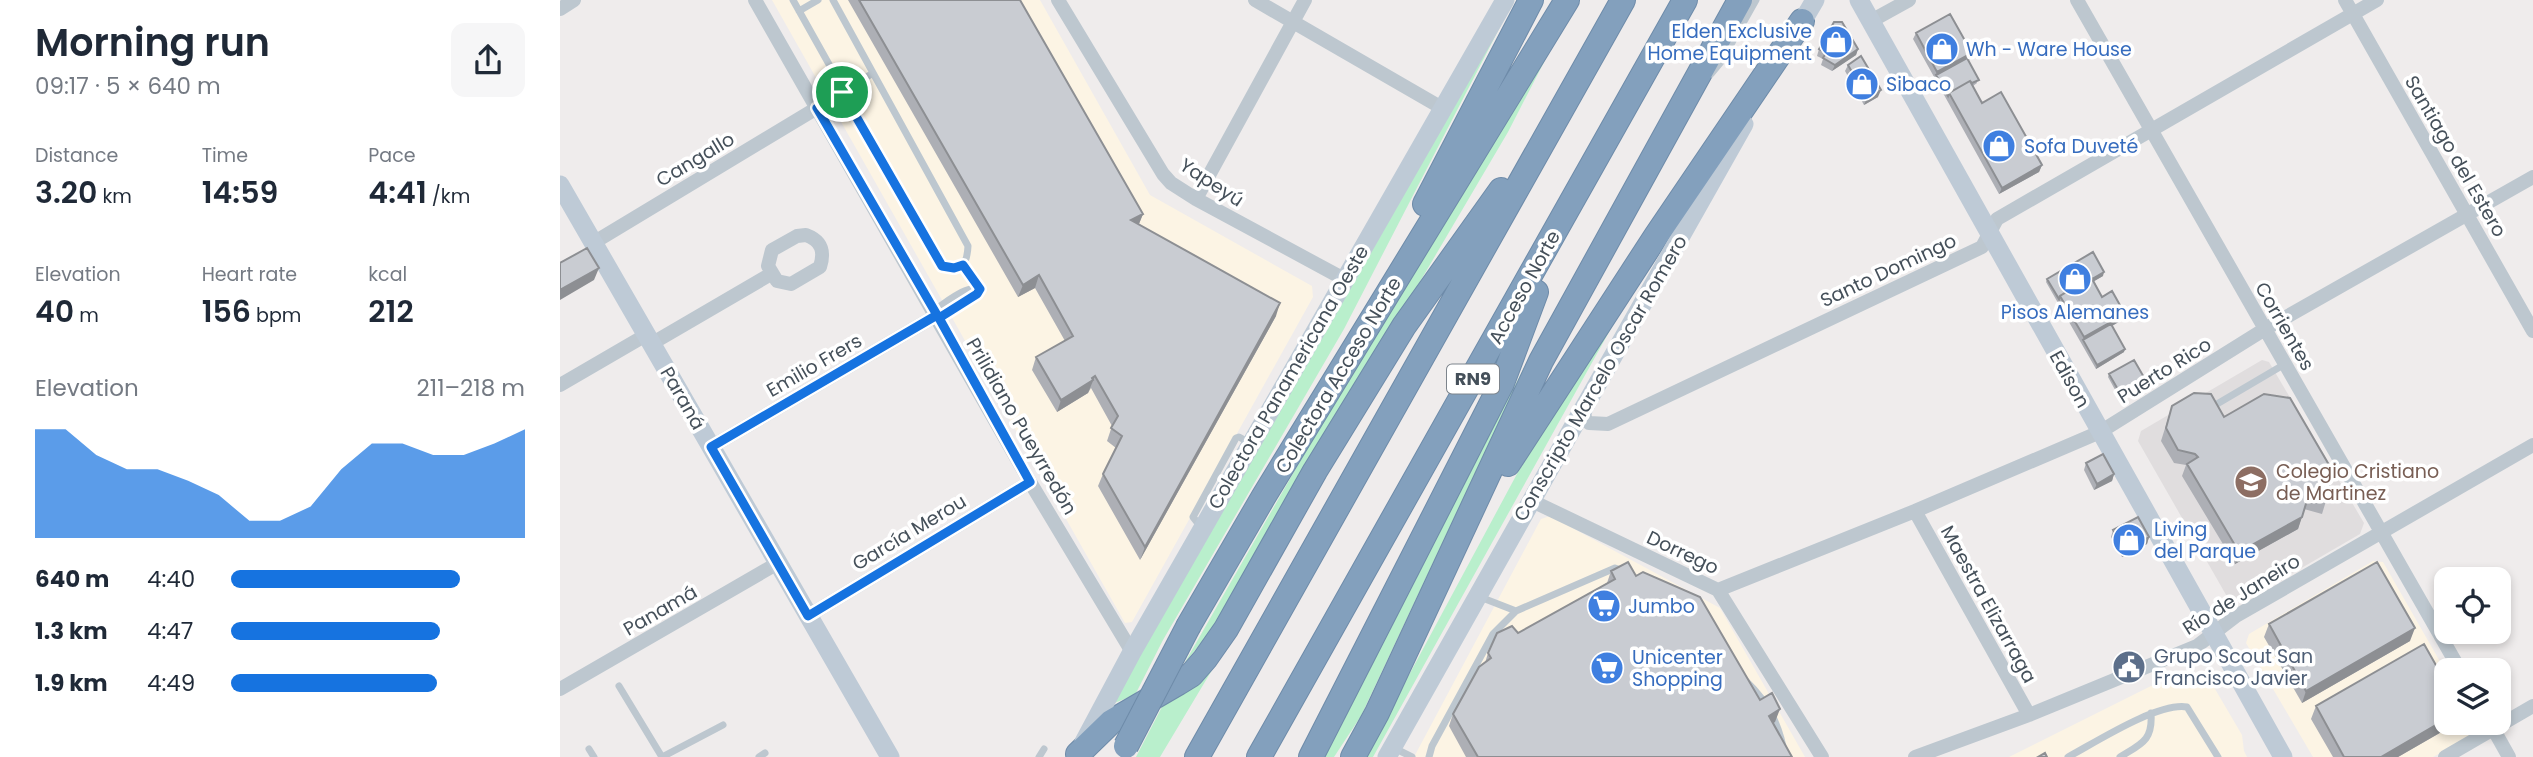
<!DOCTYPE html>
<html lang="en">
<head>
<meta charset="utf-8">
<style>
	:root { --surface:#fff; --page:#f6f6f7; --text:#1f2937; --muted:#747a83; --accent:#1673e0 }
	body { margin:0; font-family:Poppins,sans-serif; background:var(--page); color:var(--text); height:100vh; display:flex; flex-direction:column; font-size:26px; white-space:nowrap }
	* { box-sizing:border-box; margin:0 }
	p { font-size:23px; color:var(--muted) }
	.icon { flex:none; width:38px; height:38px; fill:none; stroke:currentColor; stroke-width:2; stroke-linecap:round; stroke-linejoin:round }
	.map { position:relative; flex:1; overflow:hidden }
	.side { display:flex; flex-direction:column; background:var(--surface); width:560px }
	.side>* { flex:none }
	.tools { position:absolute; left:1874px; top:567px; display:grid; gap:14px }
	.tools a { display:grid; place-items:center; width:77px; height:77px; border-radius:14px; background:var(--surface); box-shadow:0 4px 10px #0003; font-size:35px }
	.pin { position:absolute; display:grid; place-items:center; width:60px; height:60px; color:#fff; margin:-30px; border:4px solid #fff; border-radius:50%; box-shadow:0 2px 7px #0007 }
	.round { display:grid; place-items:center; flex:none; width:74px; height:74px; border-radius:14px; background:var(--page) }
	.overview { display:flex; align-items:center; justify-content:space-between; height:119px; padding:0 35px }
	h1 { font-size:38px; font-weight:600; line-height:52px }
	.figures { display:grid; grid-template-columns:repeat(3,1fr); gap:10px; height:119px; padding:7px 35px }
	.figures div { display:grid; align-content:center }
	.figures b { font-size:30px; font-weight:600 }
	.figures small { font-size:19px; font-weight:400 }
	.figures p { font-size:19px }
	.chart { height:196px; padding:14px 35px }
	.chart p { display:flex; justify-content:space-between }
	.chart svg { width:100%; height:126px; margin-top:7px; fill:var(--accent); opacity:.7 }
	ul { padding:0 35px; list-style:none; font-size:23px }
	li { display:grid; grid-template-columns:112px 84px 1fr; align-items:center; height:52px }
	li i { height:18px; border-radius:9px; background:var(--accent) }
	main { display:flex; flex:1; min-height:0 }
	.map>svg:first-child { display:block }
	.commercial { fill:#fcf4e4 }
	.education { fill:#e0ddde }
	.green { fill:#b9efcc }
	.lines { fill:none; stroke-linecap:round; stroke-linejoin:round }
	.highway-casing { stroke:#6e8ba9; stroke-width:26 }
	.lane { stroke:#bdc7cf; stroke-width:7 }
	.street { stroke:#bdc7cf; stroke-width:14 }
	.secondary { stroke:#becad6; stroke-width:19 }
	.highway { stroke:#83a0bd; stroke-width:24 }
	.highway-bridge-casing { stroke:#6e8ba9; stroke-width:26; stroke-linecap:butt }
	.highway-bridge { stroke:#83a0bd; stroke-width:24 }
	.wall { fill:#adafb5 }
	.shaded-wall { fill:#8d8f93 }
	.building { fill:#c9ccd2; stroke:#8d8f93; stroke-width:2 }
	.route-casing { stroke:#fff; stroke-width:14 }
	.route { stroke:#1673e0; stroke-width:9 }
	.labels { text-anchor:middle; stroke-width:7; stroke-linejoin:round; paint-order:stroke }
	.shield { fill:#fff; stroke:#7d848c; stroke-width:2 }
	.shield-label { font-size:18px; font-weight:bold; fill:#45505a }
	.shop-label { font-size:19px; fill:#366cbe; stroke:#fff; text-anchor:start }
	.street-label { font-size:19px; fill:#45505a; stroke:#fff }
	.education-label { font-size:19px; fill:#785e54; stroke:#fff; text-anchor:start }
	.service-label { font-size:19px; fill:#4e5e75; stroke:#fff; text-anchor:start }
</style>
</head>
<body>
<main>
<section class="side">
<div class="overview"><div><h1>Morning run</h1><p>09:17 · 5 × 640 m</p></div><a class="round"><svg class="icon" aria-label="share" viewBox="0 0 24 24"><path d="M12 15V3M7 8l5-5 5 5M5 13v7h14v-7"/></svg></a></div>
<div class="figures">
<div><p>Distance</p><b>3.20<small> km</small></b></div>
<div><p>Time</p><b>14:59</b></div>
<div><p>Pace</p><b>4:41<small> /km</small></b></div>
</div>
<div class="figures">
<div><p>Elevation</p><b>40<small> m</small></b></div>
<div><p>Heart rate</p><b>156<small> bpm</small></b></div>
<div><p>kcal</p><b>212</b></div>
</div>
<div class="chart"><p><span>Elevation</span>211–218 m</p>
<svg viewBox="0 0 160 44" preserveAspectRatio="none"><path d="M0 44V6L10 6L20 15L30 20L40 20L50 24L60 29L70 38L80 38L90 33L100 20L110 11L120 11L130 15L140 15L150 11L160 6V44z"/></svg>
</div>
<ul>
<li><b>640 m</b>4:40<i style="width:78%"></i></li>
<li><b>1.3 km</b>4:47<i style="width:71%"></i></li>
<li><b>1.9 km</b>4:49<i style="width:70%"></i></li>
</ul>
</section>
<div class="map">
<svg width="1973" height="757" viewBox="0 0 1973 757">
	<rect width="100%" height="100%" fill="#efecec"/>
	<path class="commercial" d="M212 0H480L590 195 752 286 753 297 572 622 565 623Z
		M990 516 1160 608 1245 757H854L981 519Z
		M1813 561 1823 562 1886 672V723H1916L1914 734 1873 757H1753L1686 643 1689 634Z
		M1648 677 1682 735 1684 751 1687 757H1449L1591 686Z"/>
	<path class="education" d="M1702 360 1709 362 1804 523 1800 534 1683 602 1669 600 1578 441 1581 431Z"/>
	<path class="green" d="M954 0 784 329 603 640 575 695 549 705Z
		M998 35 948 132 665 613 624 664 770 409Z
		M1079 278 813 757H805L958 472Z
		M974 348 801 716 774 757H765Z
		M658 660 600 757H576L604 703Z"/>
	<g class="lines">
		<defs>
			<path id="highway" d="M865 204 971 0
				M948 464 1096 236 1242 21
				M629 625 704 496 1007 0
				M518 754 551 722 618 683 631 675 645 659 666 629 755 471 844 326 941 190
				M637 757 1063 0
				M699 757 1125 0
				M751 757 942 383 976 292
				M793 757 817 713 981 361 1180 0"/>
		</defs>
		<use href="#highway" class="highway-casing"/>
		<path class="lane" d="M233 0 382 266C402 270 407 266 408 246L273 0
			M239 11 258 0
			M1151 74 1161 62 1196 0
			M257 108 313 73
			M403 266 419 288
			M374 310C386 303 405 285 420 289L417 294 379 319
			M1657 404 1725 364
			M640 526 633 517 676 438 679 437 690 443
			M920 597 956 611
			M1186 681C1209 703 1220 726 1225 757
			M59 686 102 757
			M834 748 852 757
			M29 749 34 757
			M102 757 163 725
			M199 757 205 753
			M479 757 484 749
			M869 757 872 746 933 634 956 611 1055 568 1061 570
			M1508 757C1536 742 1598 702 1627 707L1658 757
			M1560 757C1581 744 1593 741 1591 713"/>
		<path class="street" d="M195 0 470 482 572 652
			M498 0 603 174 611 183 636 199 784 279
			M695 0 882 108
			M1517 0 1900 670
			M1785 0 1973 331
			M0 9 14 0
			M1311 21 1349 0
			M636 199 745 0
			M246 235C262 241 265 251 260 267L231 284 217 281 208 266 212 250 237 236Z
			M33 243 257 108
			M91 344 211 274
			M0 385 86 335
			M1024 408 1025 419 1029 423 1048 424 1422 247 1437 219 1817 0
			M151 447 377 315
			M970 500 1158 590 1262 757
			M1355 511 1469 715
			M1158 590 1355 511 1540 432 1705 329 1973 177
			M248 616 470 482
			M0 689 218 563
			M1930 723 1949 757
			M1355 757 1469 715 1637 646 1676 616 1973 445
			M1885 757 1973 706"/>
		<path class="secondary" d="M1299 0 1723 757
			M1235 34 1255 0
			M0 185 330 757
			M524 742 572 652 945 0
			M827 757 1184 124"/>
		<use href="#highway" class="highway"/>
		<defs>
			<path id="highway-bridge" d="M566 746 629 625"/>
		</defs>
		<use href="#highway-bridge" class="highway-bridge-casing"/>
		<use href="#highway-bridge" class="highway-bridge"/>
	</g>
	<path class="wall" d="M288 0H460L583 214 579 224 716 316 580 560 538 486 543 474 556 448 547 441 552 426 531 388 528 393 497 412 472 370 476 357 505 341 475 288 458 297Z
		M1356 33 1412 53 1410 59 1408 60 1417 83 1413 86 1422 103 1482 165 1479 172 1439 194 1353 39Z
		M1259 49H1298L1296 55 1272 71 1261 65 1263 59 1257 56Z
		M1288 65 1318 97 1304 105 1285 71Z
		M1543 276 1534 281 1542 297 1565 314 1562 320 1552 326 1564 352 1536 369 1486 282 1487 279Z
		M1549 374 1585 379 1584 383 1559 397 1548 377Z
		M1612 406 1664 417 1766 501 1762 514 1744 509 1738 529 1675 564 1622 476 1626 465 1614 463 1601 441Z
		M1526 463 1554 474 1552 481 1534 490 1524 470Z
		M1553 530 1589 537 1587 544 1562 557 1551 537Z
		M1051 571 1076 576 1200 700 1215 722 1213 723 1232 757H906L889 726 893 714 925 663 928 653 958 633 1047 583Z
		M1709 624 1850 641 1742 703 1704 637Z
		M1756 706 1897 723 1838 757H1773L1751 719Z"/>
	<path class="shaded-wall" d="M1298 49 1296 55 1272 71 1275 65Z
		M1412 53 1410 59 1377 77 1376 75 1377 72Z
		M1321 90 1318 97 1304 105 1307 98Z
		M1482 165 1479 172 1439 194 1442 188Z
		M583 214 578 226 571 220Z
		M39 268 34 280 0 300V290Z
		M1544 272 1543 276 1502 300 1501 298Z
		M479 275 475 288 458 297 463 285Z
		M720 303 716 316 580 560 585 547Z
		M1565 314 1562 320 1524 342 1523 340 1524 337Z
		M1565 349 1564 352 1536 369 1537 365Z
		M535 376 528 393 497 412 501 400Z
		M1585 379 1584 383 1559 397 1560 393Z
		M1554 474 1552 481 1534 490 1537 484Z
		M1742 517 1738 529 1675 564 1679 552Z
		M1589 537 1587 544 1562 557 1565 551Z
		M1855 628 1850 641 1742 703 1746 691Z
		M1220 709 1215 722 1204 728 1209 716Z
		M1886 719V723H1897L1838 757H1821Z"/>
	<path class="building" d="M299 0H460L583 214 571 220 720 303 585 547 543 474 562 436 551 428 558 416 535 376 532 378 533 380 501 400 476 357 513 336 479 275 463 285Z
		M1390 14 1412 53 1377 72 1356 33Z
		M1274 22H1282L1298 49 1275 65 1263 58 1266 53 1259 49Z
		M1301 56 1321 90 1307 98 1288 65Z
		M1407 58 1419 80 1412 83 1410 81 1389 93 1388 96 1376 75Z
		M1410 81 1422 103 1441 92 1482 165 1442 188 1389 93Z
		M27 248 39 268 0 290V263Z
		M1533 252 1544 272 1532 279 1531 277 1500 296 1499 299 1487 279Z
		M1531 277 1542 297 1552 291 1565 314 1524 337 1500 296Z
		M1551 324 1565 349 1537 365 1523 340Z
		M1574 360 1585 379 1560 393 1549 374Z
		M1634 393 1651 394 1664 417 1704 394 1730 398 1772 470 1766 501 1748 497 1742 517 1679 552 1627 464 1638 457 1635 454 1618 450 1606 428 1612 406Z
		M1543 454 1554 474 1537 484 1526 463Z
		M1578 517 1589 537 1565 551 1553 530Z
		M1068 562 1076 576 1083 572 1140 597 1200 700 1212 693 1220 709 1209 716 1232 757H918L893 714 919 667 931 658 928 653 937 633 952 626 958 633 1055 579 1051 571Z
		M1817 562 1855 628 1746 691 1709 624Z
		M1864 644 1886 683V719L1821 757H1784L1756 706Z
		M1485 753 1487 757H1478Z"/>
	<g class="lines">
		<defs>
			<path id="route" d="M282 92 382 266 394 268 403 265 420 289 417 294 379 318 470 482 248 616 151 447 377 315 257 108Z"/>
		</defs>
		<use href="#route" class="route-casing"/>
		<use href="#route" class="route"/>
	</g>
	<defs>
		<symbol id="shop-disc" viewBox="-11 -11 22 22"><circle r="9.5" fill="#3f7fe0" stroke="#fff"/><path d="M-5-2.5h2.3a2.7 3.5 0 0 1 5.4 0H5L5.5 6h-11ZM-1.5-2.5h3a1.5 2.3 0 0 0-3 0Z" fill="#fff"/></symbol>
		<symbol id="school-disc" viewBox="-11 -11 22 22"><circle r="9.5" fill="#8d6e63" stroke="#fff"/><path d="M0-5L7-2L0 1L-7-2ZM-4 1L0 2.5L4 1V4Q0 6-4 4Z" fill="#fff"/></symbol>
		<symbol id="supermarket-disc" viewBox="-11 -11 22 22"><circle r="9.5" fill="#3f7fe0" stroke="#fff"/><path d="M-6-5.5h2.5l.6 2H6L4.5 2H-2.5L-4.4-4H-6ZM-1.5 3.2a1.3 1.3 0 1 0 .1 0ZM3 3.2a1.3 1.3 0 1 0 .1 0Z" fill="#fff"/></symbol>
		<symbol id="civic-disc" viewBox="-11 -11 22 22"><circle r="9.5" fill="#5c6f8a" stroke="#fff"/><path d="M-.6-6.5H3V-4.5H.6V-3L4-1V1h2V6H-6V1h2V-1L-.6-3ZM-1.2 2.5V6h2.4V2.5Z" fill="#fff"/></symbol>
	</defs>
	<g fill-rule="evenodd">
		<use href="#shop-disc" x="1257" y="23" width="38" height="38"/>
		<use href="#shop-disc" x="1363" y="30" width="38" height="38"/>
		<use href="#shop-disc" x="1283" y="65" width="38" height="38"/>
		<use href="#shop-disc" x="1420" y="127" width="38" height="38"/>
		<use href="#shop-disc" x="1496" y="260" width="38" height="38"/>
		<use href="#school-disc" x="1672" y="463" width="38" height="38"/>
		<use href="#shop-disc" x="1550" y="521" width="38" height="38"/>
		<use href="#supermarket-disc" x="1025" y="587" width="38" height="38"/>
		<use href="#civic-disc" x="1550" y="648" width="38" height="38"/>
		<use href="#supermarket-disc" x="1028" y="649" width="38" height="38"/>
	</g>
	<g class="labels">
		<rect class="shield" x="887" y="364.5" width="52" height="29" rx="5"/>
		<g class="shield-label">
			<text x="913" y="385">RN9</text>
		</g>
		<g class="shop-label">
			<text x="1252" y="38" text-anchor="end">Elden Exclusive<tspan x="1252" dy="22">Home Equipment</tspan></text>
			<text x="1406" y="56">Wh - Ware House</text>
			<text x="1326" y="91">Sibaco</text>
			<text x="1464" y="153">Sofa Duveté</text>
			<text x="1515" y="319" text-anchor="middle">Pisos Alemanes</text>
			<text x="1594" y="536">Living<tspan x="1594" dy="22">del Parque</tspan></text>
			<text x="1068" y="613">Jumbo</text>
			<text x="1072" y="664">Unicenter<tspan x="1072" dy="22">Shopping</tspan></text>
		</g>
		<g class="street-label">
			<text transform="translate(1896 156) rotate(60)" y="7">Santiago del Estero</text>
			<text transform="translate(135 159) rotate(-31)" y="7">Cangallo</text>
			<text transform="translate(652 182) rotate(33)" y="7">Yapeyú</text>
			<text transform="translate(1328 270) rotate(-25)" y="7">Santo Domingo</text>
			<text transform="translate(964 287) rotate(-61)" y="7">Acceso Norte</text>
			<text transform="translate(1725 326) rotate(60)" y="7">Corrientes</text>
			<text transform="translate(254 365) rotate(-30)" y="7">Emilio Frers</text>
			<text transform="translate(1604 370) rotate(-32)" y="7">Puerto Rico</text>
			<text transform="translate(778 375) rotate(-59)" y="7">Colectora Acceso Norte</text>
			<text transform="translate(728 377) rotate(-60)" y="7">Colectora Panamericana Oeste</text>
			<text transform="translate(1040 378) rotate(-60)" y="7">Conscripto Marcelo Oscar Romero</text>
			<text transform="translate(1510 379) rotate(61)" y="7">Edison</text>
			<text transform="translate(123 398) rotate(60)" y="7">Paraná</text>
			<text transform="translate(462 426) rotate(60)" y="7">Prilidiano Pueyrredón</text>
			<text transform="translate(349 532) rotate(-31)" y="7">García Merou</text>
			<text transform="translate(1123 552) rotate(25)" y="7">Dorrego</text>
			<text transform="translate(1681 594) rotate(-32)" y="7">Río de Janeiro</text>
			<text transform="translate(1429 604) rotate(61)" y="7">Maestra Elizarraga</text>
			<text transform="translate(100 610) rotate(-30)" y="7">Panamá</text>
		</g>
		<g class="education-label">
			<text x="1716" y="478">Colegio Cristiano<tspan x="1716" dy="22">de Martinez</tspan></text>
		</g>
		<g class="service-label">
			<text x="1594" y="663">Grupo Scout San<tspan x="1594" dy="22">Francisco Javier</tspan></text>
		</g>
	</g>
</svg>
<div class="tools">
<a><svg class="icon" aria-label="locate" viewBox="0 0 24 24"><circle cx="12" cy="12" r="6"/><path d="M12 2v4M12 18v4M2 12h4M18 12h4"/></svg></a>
<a><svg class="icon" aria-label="layers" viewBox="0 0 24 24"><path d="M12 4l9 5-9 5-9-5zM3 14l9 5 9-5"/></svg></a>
</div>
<div class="pin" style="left:282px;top:92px;background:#1e9e55"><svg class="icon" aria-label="arrive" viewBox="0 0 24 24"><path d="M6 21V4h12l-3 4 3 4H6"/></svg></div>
</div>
</main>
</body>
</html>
